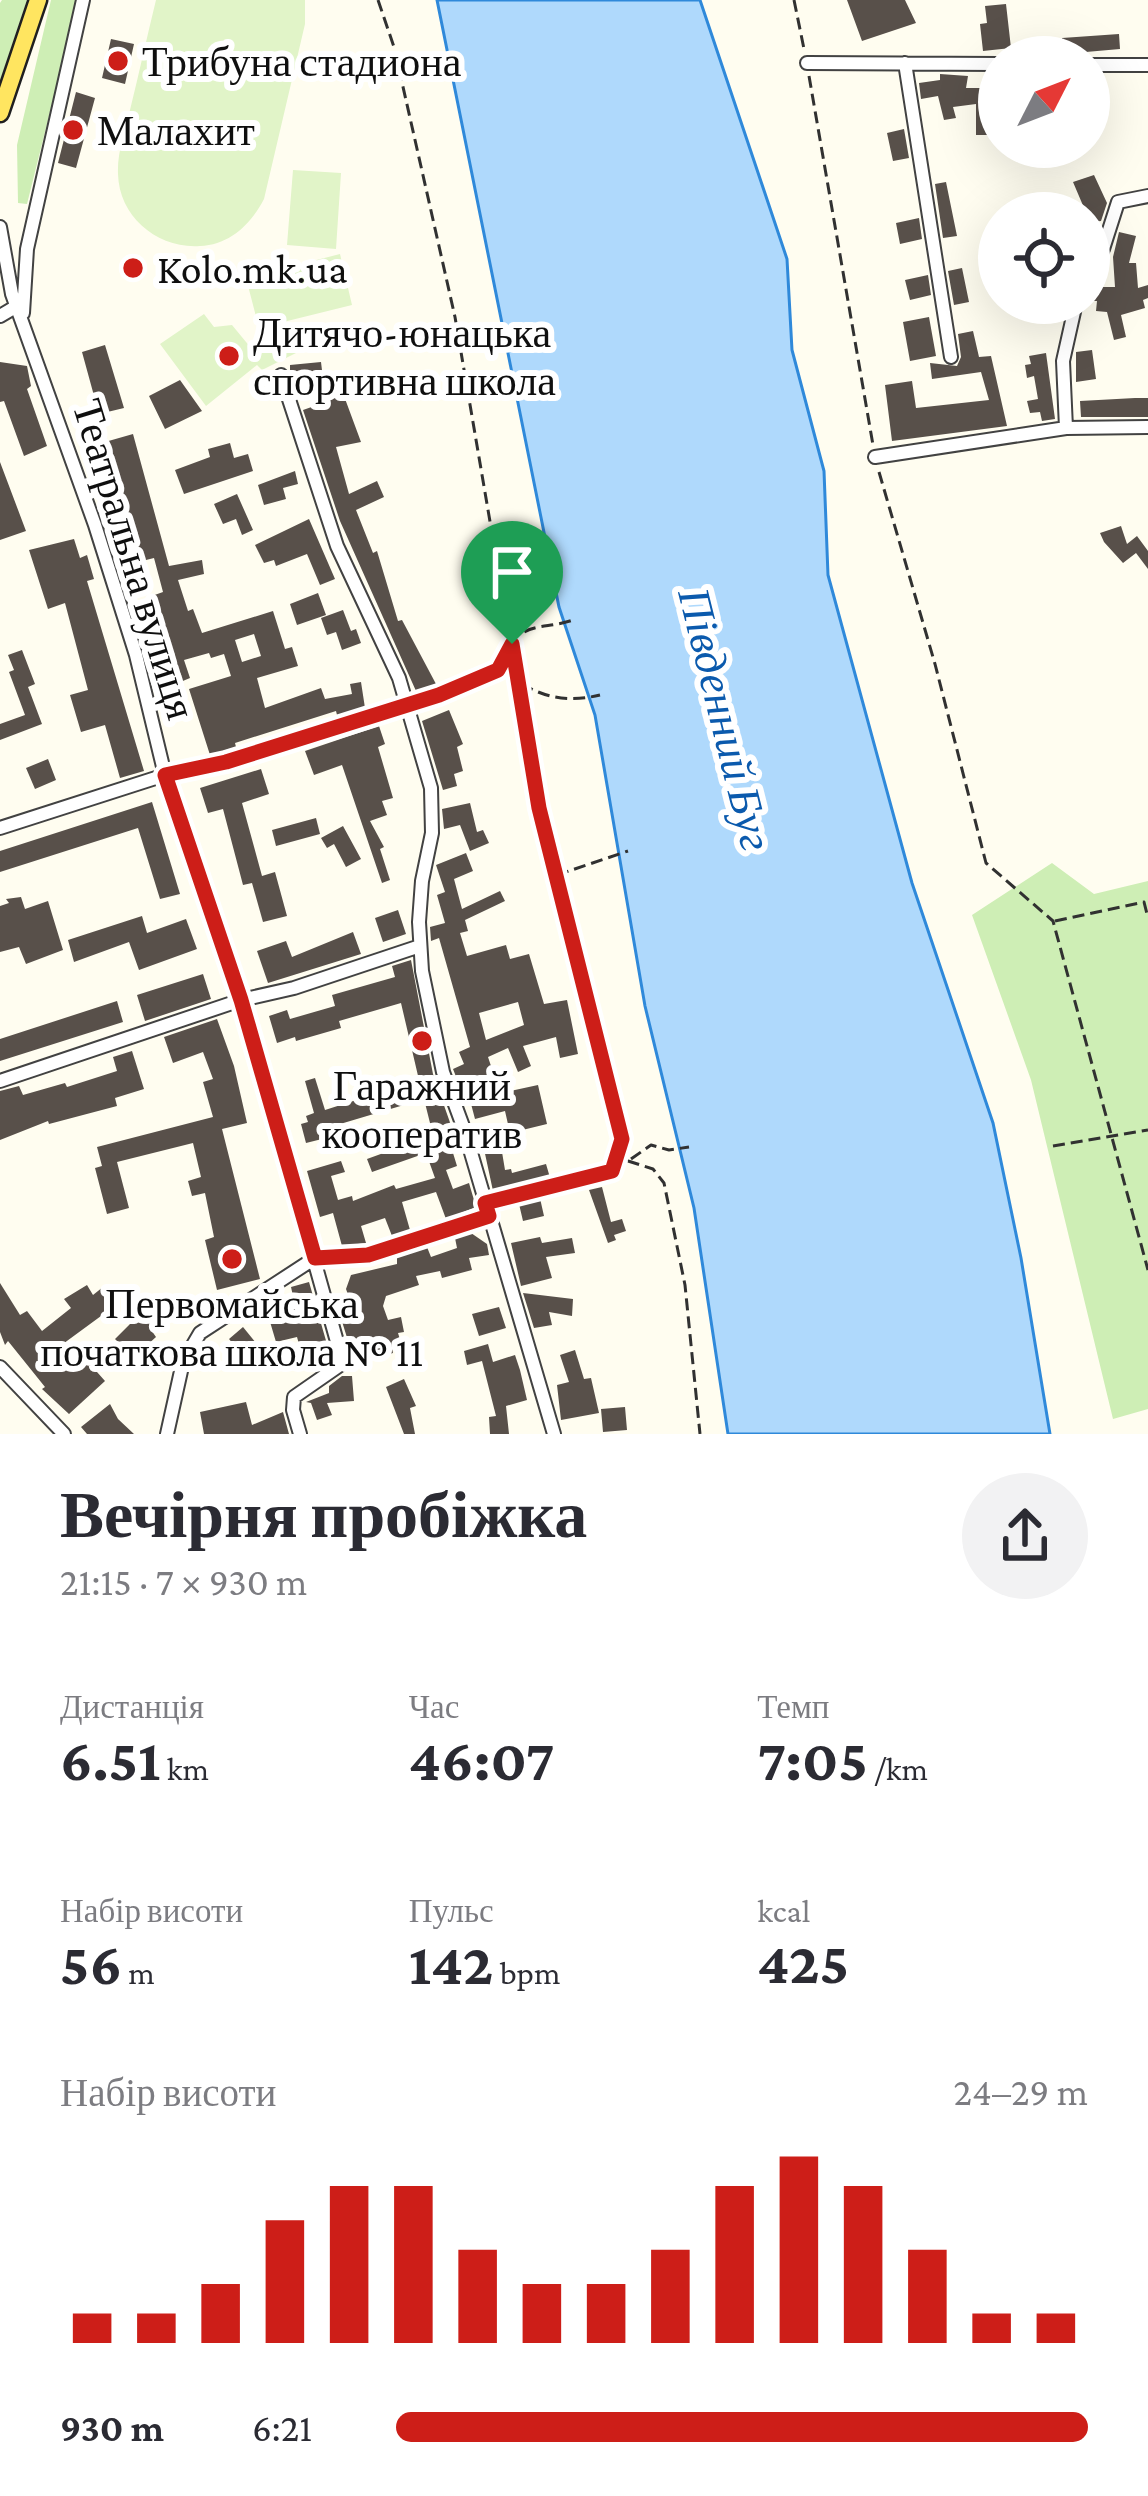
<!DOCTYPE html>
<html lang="uk">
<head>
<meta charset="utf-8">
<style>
	:root { --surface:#fff; --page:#f2f2f3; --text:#2b2b33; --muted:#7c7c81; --accent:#cd1e18 }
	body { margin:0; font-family:"Crimson Pro",serif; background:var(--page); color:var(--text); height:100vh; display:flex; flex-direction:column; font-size:45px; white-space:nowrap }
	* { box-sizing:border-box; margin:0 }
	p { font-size:39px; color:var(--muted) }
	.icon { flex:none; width:66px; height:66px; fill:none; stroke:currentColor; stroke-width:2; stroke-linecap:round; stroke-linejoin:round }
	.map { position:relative; height:1434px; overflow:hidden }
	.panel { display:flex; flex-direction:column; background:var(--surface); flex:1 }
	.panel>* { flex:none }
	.needle { width:78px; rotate:48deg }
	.tools { position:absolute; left:978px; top:36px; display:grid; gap:24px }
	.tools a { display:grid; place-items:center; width:132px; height:132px; border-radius:50%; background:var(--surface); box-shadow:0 12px 48px #0002; font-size:60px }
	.pin { position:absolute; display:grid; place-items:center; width:102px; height:102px; color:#fff; margin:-123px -51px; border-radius:50% 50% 50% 0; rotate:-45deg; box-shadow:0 0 12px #0007 }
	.pin .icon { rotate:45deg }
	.round { display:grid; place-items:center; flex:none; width:126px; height:126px; border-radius:63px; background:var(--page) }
	.summary { display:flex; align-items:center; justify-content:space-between; height:204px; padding:0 60px }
	h1 { font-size:66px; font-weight:700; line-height:90px }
	.stats { display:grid; grid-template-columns:repeat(3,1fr); gap:18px; height:204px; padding:12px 60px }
	.stats div { display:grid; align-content:center }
	.stats b { font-size:60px; font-weight:700 }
	.stats small { font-size:33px; font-weight:400 }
	.stats p { font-size:33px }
	.chart { height:336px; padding:24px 60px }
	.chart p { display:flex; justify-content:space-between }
	.chart svg { width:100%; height:216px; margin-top:12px; stroke:var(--accent); stroke-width:6 }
	ul { padding:0 60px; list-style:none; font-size:39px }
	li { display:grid; grid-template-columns:192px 144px 1fr; align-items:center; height:90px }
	li i { height:30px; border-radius:15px; background:var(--accent) }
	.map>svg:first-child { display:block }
	.green { fill:#ceeeb5 }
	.pitch { fill:#e1f4c8 }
	.water { fill:#afd9fc; stroke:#2f89da; stroke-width:3 }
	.building { fill:#58504a; fill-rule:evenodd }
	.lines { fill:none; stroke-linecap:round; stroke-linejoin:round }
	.minor-casing { stroke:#424242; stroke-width:16 }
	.major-casing { stroke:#202020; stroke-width:21 }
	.path { stroke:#313131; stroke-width:3; stroke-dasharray:12 6; stroke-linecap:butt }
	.minor { stroke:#fff; stroke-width:12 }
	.major { stroke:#ffe560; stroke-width:16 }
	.route-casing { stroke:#fff; stroke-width:24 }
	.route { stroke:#cd1e18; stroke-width:15 }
	.poi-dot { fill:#cd1e18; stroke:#fff; stroke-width:4.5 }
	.labels { text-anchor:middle; stroke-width:12; stroke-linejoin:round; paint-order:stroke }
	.poi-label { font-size:42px; fill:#0f0f0f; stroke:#fff; text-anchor:start }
	.street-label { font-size:42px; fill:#0f0f0f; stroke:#fff }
	.water-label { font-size:45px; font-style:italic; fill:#0b5aad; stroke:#fff }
</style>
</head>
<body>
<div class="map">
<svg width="1148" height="1434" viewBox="0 0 1148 1434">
	<rect width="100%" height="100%" fill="#fffdf0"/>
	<path class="green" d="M2 0H27L0 81V3Z
		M51 0H78L27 204 18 203 17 145Z
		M1052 863 1094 894 1148 881V1409L1113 1419 1031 1080 972 915Z"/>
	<path class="pitch" d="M156 0H305V24L264 199C251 224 230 245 200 246 158 249 119 217 118 174 117 153 125 130 130 110 139 73 147 37 156 0Z
		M293 170 341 173 336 249 287 245Z
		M340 254 352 305 259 328 246 278Z
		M204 314 214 327 232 325 251 348 299 325 310 346 262 370 257 365 206 406 160 344Z"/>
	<path class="water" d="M437 0H700L787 259 792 350 824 471 828 575 912 883 993 1123 1021 1258 1050 1434H728L694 1208 645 1006 595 715 559 607Z"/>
	<path class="building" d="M847 0H905L916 23 862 41Z
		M1006 4 1011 48 983 51 980 24 987 23 985 6Z
		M1119 34 1120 49 1063 54 1062 38Z
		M111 39 134 44 125 84 102 78Z
		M940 74 968 76 966 88H999V135H976V104L953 107 956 118 944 120 938 96 921 99 919 83 940 80Z
		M76 92 95 98 76 168 58 163Z
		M904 129 909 158 893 161 887 133Z
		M1094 175 1107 203 1101 221 1090 222 1073 182Z
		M946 182 957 236 943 238 935 184Z
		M919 218 922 239 900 244 896 223Z
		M1119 232 1136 236 1129 263H1136L1138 288 1148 285V298L1143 300 1145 308 1121 315 1126 337 1114 340 1107 312 1096 311 1097 301H1089V287H1115L1113 257Z
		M962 268 969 302 954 305 948 271Z
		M928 275 931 295 910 300 905 280Z
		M929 317 936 356 910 361 903 322Z
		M973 331 979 357 991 356 1007 426 892 441 885 385 912 381 916 408 989 400 981 372 932 379 930 363 957 366 961 357 958 334Z
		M105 345 124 408 99 414 82 352Z
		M1092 350 1096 379 1076 382V352Z
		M1046 353 1055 419 1042 421 1040 412 1030 413 1027 401 1038 399 1034 376 1027 378 1025 365 1031 364 1029 356Z
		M0 362 27 366 31 386 27 389 47 446 24 456 4 401 0 402Z
		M321 362 324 387 332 384 338 398 344 396 361 442 336 447 349 494 377 481 384 497 356 510 373 553 377 551 398 621 402 620 436 684 416 691 340 521 303 410 323 403 315 387H310L309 378 294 380 290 371V365Z
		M180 380 202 411 165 429 149 396Z
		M1135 398H1148V417H1081L1080 401Z
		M133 434 169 566 202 560 204 574 178 580 188 611 193 609 202 633 273 611 285 649 292 647 298 666 257 678 265 708 321 688 325 699 352 694 350 684 361 682 365 708 337 715 336 711 235 743 236 747 210 755 189 689 231 676 224 654 211 658 209 653 184 660 190 678 178 683 149 597 163 592 154 558 142 561 105 442ZM254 634 261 656 242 662 235 640Z
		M230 443 234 458 248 454 253 471 184 494 175 470 210 457 208 449Z
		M0 462 26 531 0 540Z
		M295 471 298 484 283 488 286 499 264 505 258 485Z
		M237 494 253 530 242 535 236 519 223 524 214 504Z
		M309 519 335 579 320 585 307 554 276 566 274 560 264 563 255 545Z
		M1121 526 1127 544 1137 536 1148 551V569L1136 553 1123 563 1104 542 1100 533Z
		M74 539 80 558 87 555 94 579 87 581 144 771 120 778 105 725 81 732 70 695 88 690 65 603 48 609 29 550Z
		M318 593 326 615 297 625 290 604Z
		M343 610 351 631 356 629 361 643 342 650 336 632 327 635 321 618Z
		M22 650 35 684 28 687 42 724 0 740V724L25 715 9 672 14 670 8 655Z
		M449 710 463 744 457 747 463 771 454 774 457 786 443 790 422 721Z
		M379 726 385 744 378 747 393 798 382 801 387 815 370 821 384 847 380 849 390 880 382 883 342 765 314 775 305 751Z
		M48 759 56 780 35 789 26 768Z
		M261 769 269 794 242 803 262 876 275 872 287 916 263 922 252 883 243 885 223 809 208 813 200 788Z
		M152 802 180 894 160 899 138 828 0 872V851Z
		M470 803 477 832 483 830 489 843 470 851 460 825 444 829 442 809Z
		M316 818 320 834 276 846 272 830Z
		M343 826 361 859 346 867 334 844 327 848 321 838Z
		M466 853 473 871 454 879 462 909 500 891 505 901 465 920 468 931 460 933 467 956 506 945 510 959 529 954 544 1004 567 1000 578 1054 560 1058 556 1037 523 1046 531 1066 518 1072 508 1048 488 1057 496 1081 464 1097 453 1069 464 1064 459 1052 470 1047 439 938 431 941 430 927 445 923 437 895 445 892 436 865ZM518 1002 524 1025 486 1040 479 1013Z
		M21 897 25 909 48 901 63 950 26 964 19 947 0 952V906L9 903 6 899Z
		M398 910 406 934 383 942 375 918Z
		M142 916 147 933 186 919 197 949 139 970 129 942 74 962 68 940Z
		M353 932 361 954 268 983 257 951 286 941 292 957Z
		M411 960 433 1074 460 1151 453 1153 457 1166 446 1170 453 1189 469 1183 476 1207 446 1219 436 1192 402 1202 410 1230 392 1236 385 1218 361 1226 366 1243 342 1246 333 1213 320 1217 307 1171 341 1161 345 1172 331 1176 338 1200 352 1196 353 1201 394 1185 396 1189 435 1178 426 1153 372 1172 367 1159 433 1135 424 1099 320 1130 322 1139 306 1143 301 1124 308 1122 306 1116 314 1113 305 1081 315 1078 325 1110 419 1080 401 1003 339 1021 341 1028 296 1041 295 1037 277 1043 269 1016 287 1010 290 1019 335 1006 332 995 395 977 392 966Z
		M203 974 211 999 145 1021 137 995Z
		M117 1001 123 1022 0 1061V1039Z
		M217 1019 234 1066 247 1123 222 1129 260 1279 217 1290 205 1240 214 1237 205 1193 192 1196 188 1181 201 1177 193 1143 117 1162 129 1208 107 1214 95 1168 102 1166 97 1147 213 1117 203 1082 213 1079 203 1052 173 1063 164 1037Z
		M132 1051 144 1089 115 1098 117 1106 49 1124 48 1121 0 1140V1091L19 1086 23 1095 65 1083 67 1087 117 1071 113 1057Z
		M538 1085 547 1124 510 1133 505 1111 475 1119 470 1100Z
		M501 1146 505 1170 511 1169 512 1173 546 1164 551 1181 537 1185 544 1216 523 1221 515 1187 493 1191 484 1149Z
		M602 1187 611 1222 622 1219 626 1231 614 1235 616 1240 608 1243 589 1190Z
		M471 1233 487 1244 489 1255 469 1258 472 1270 442 1278 440 1271 416 1276 419 1285 386 1296 383 1306 388 1320 401 1317 404 1332 398 1333 402 1346 392 1348 393 1353 367 1360 362 1342 349 1344 340 1315 352 1306 346 1289 351 1275 397 1264V1257L427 1247 431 1257 457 1248 455 1238Z
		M540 1237 542 1243 572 1238 575 1253 546 1257 552 1278 521 1286 511 1243Z
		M309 1282 329 1351 319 1354 321 1362 305 1366 297 1337 276 1342 268 1315 287 1305 285 1298 293 1296 291 1287Z
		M0 1283 20 1315 27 1311 42 1331 71 1308 64 1299 87 1285 93 1295 103 1287 116 1305 56 1349 69 1365 81 1354 105 1381 69 1414 42 1389 45 1387 8 1341 5 1345 0 1332Z
		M523 1293 573 1299 572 1316 549 1312 552 1325 534 1328Z
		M145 1300 161 1318 149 1327 156 1337 133 1358 115 1339 130 1324 125 1318Z
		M499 1307 506 1328 479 1336 472 1314Z
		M243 1327 268 1358 255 1370 229 1339Z
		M488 1344 493 1362 515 1355 520 1370 527 1400 506 1406 509 1434H490L489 1417 496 1416 482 1361 467 1365 464 1351Z
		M575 1350 584 1379 591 1378 599 1413 561 1420 557 1385 569 1382 560 1355Z
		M342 1376H352L354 1401 327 1403 332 1415 317 1420 311 1403 306 1402 329 1393V1386Z
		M404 1379 416 1406 410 1408 415 1434H404L386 1387Z
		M246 1402 252 1425 283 1412 289 1434H204L200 1412Z
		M110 1404 118 1419 134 1434H87L81 1427Z
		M625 1407 627 1430 603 1432 601 1409Z"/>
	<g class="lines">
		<defs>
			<path id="minor" d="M807 63 999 64
				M905 63 951 357
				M1089 65H1148
				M0 227 12 294 95 525 136 655 165 775 241 1000 343 1363 294 1397 293 1410 300 1434
				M1089 277 1103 249 1118 202 1148 196
				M23 313 27 249 83 0
				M0 316 17 306
				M281 375 337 546 399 678 431 788 432 833 422 881 419 922 422 971 443 1072 464 1129 554 1434
				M1066 428 1063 361 1076 303
				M875 457 1066 428 1148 427
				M0 828 165 775 226 762 407 706 498 671
				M0 1081 241 1000 294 988 420 946
				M0 1367 64 1434
				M167 1434 183 1362 200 1333 315 1258 368 1255 489 1216"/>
			<path id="major" d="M0 113 38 0"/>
		</defs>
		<use href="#minor" class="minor-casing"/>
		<use href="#major" class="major-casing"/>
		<path class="path" d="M378 0 394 47 455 317 539 808 622 1139 612 1171 499 1200
			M794 0 804 49
			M809 76 873 445
			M879 472 935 664 986 863 1053 921 1148 1270
			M503 660C519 619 541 631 573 620
			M507 674C537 696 563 704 600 695
			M557 875 628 851
			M1055 921 1144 902 1148 918
			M1053 1146 1148 1130
			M631 1159 651 1145 669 1150 689 1147
			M612 1170 628 1161 653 1169 664 1183 685 1285 700 1434"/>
		<use href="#minor" class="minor"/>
		<use href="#major" class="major"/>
	</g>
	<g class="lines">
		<defs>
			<path id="route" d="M512 644 539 808 622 1139 612 1171 485 1203 489 1216 368 1255 315 1258 241 1000 165 775 226 762 439 695 498 670Z"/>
		</defs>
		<use href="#route" class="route-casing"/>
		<use href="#route" class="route"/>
	</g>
	<g class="poi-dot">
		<circle cx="118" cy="61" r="12"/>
		<circle cx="73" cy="130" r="12"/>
		<circle cx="133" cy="268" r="12"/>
		<circle cx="229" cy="356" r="12"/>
		<circle cx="422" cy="1041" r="12"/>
		<circle cx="232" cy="1259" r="12"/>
	</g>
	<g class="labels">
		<g class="poi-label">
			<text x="142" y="76">Трибуна стадиона</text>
			<text x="97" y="145">Малахит</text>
			<text x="157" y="283">Kolo.mk.ua</text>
			<text x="253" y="347">Дитячо-юнацька<tspan x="253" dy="48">спортивна школа</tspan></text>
			<text x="422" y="1100" text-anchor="middle">Гаражний<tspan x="422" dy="48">кооператив</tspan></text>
			<text x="232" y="1318" text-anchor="middle">Первомайська<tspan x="232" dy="48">початкова школа № 11</tspan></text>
		</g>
		<g class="street-label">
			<text transform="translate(135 559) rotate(73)" y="15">Театральна вулиця</text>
		</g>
		<g class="water-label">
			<text transform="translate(726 719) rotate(76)" y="16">Південний Буг</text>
		</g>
	</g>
</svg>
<div class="tools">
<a><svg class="needle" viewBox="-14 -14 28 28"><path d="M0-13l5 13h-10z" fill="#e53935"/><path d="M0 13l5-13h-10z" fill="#7c7c81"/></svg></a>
<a><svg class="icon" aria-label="locate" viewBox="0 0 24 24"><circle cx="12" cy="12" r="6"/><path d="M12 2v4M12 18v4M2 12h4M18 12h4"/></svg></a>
</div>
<div class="pin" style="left:512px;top:644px;background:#1e9e55"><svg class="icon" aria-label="arrive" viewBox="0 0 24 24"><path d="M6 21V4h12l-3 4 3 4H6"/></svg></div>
</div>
<section class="panel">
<div class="summary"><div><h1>Вечірня пробіжка</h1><p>21:15 · 7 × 930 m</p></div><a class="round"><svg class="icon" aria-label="share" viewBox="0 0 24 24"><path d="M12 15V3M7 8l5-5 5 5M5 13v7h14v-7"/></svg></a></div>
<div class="stats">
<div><p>Дистанція</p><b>6.51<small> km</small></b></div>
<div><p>Час</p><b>46:07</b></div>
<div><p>Темп</p><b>7:05<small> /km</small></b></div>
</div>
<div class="stats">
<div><p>Набір висоти</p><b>56<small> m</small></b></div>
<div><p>Пульс</p><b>142<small> bpm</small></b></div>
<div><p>kcal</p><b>425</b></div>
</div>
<div class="chart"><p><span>Набір висоти</span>24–29 m</p>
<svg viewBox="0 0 160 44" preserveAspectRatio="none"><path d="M5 44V38M15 44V38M25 44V32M35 44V19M45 44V12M55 44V12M65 44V25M75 44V32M85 44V32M95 44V25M105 44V12M115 44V6M125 44V12M135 44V25M145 44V38M155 44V38"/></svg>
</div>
<ul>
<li><b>930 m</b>6:21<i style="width:100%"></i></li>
</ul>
</section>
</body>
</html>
